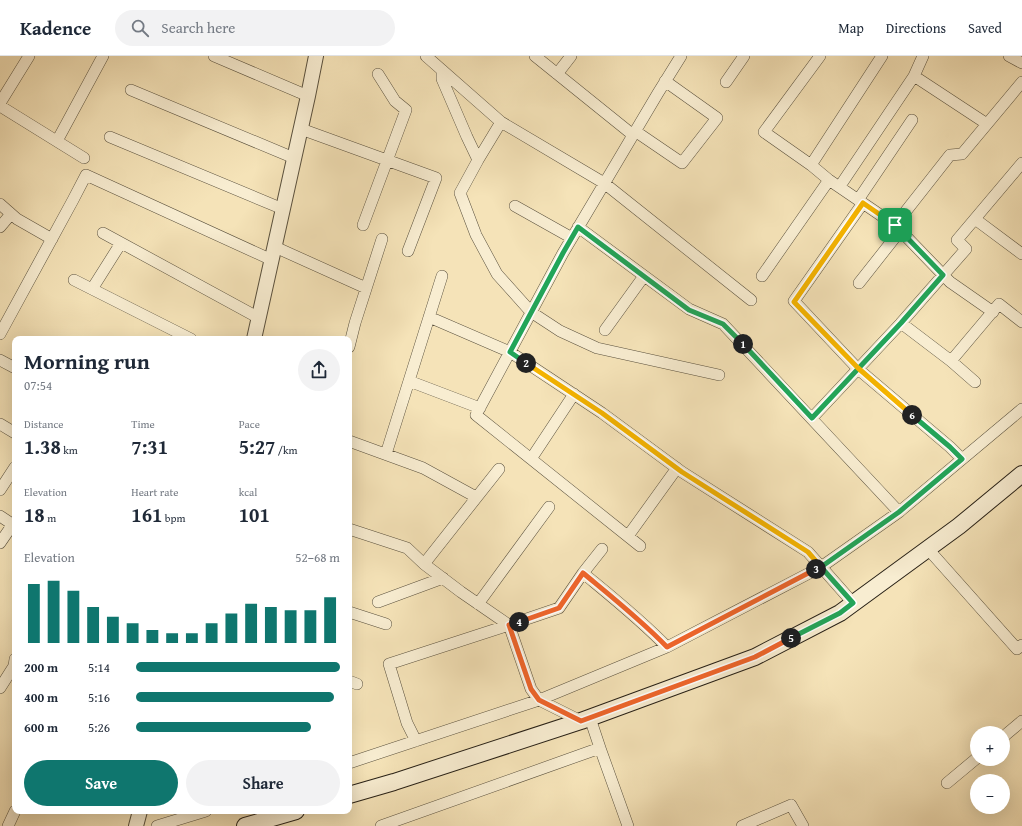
<!DOCTYPE html>
<html lang="en">
<head>
<meta charset="utf-8">
<style>
	:root { --surface:#fff; --page:#f2f2f3; --text:#1f2937; --muted:#747a83; --line:#e0e1e3; --accent:#0f766e }
	body { margin:0; font-family:"Gentium Book Plus",serif; background:var(--page); color:var(--text); height:100vh; display:flex; flex-direction:column; font-size:15px; white-space:nowrap }
	* { box-sizing:border-box; margin:0 }
	p { font-size:13px; color:var(--muted) }
	.icon { flex:none; width:22px; height:22px; fill:none; stroke:currentColor; stroke-width:2; stroke-linecap:round; stroke-linejoin:round }
	.map { position:relative; flex:1; overflow:hidden }
	.drawer { position:absolute; left:12px; top:280px; width:340px; height:478px; display:flex; flex-direction:column; background:var(--surface); border-radius:8px; box-shadow:0 4px 16px #0002 }
	.drawer>* { flex:none }
	.controls { position:absolute; left:970px; top:670px; display:grid; gap:8px }
	.controls a { display:grid; place-items:center; width:40px; height:40px; border-radius:50%; background:var(--surface); box-shadow:0 4px 16px #0002; font-size:20px }
	.pin { position:absolute; display:grid; place-items:center; width:34px; height:34px; color:#fff; margin:-17px; border-radius:8px; box-shadow:0 2px 6px #0006 }
	.km { position:absolute; width:20px; height:20px; margin:-10px; border-radius:50%; background:#222; color:#fff; font-size:11px; line-height:20px; text-align:center }
	.round { display:grid; place-items:center; flex:none; width:42px; height:42px; border-radius:21px; background:var(--page) }
	.overview { display:flex; align-items:center; justify-content:space-between; height:68px; padding:0 12px }
	h1 { font-size:22px; font-weight:700; line-height:30px }
	.figures { display:grid; grid-template-columns:repeat(3,1fr); gap:6px; height:68px; padding:4px 12px }
	.figures div { display:grid; align-content:center }
	.figures b { font-size:20px; font-weight:700 }
	.figures small { font-size:11px; font-weight:400 }
	.figures p { font-size:11px }
	.chart { height:112px; padding:8px 12px }
	.chart p { display:flex; justify-content:space-between }
	.chart svg { width:100%; height:72px; margin-top:4px; stroke:var(--accent); stroke-width:6 }
	.cta { display:flex; gap:8px; margin-top:auto; padding:8px 12px }
	.cta a { flex:1; height:46px; border-radius:24px; background:var(--accent); color:#fff; font-size:16px; font-weight:700; line-height:46px; text-align:center }
	.cta a+a { background:var(--page); color:var(--text) }
	ul { padding:0 12px; list-style:none; font-size:13px }
	li { display:grid; grid-template-columns:64px 48px 1fr; align-items:center; height:30px }
	li i { height:10px; border-radius:5px; background:var(--accent) }
	header { display:flex; align-items:center; gap:24px; box-sizing:border-box; height:56px; padding:0 20px; background:var(--surface); border-bottom:1px solid var(--line) }
	header strong { font-size:19px }
	nav { display:flex; gap:22px; margin-inline-start:auto; font-size:14px }
	.search { width:280px; height:36px; background:var(--page); display:flex; align-items:center; gap:10px; box-sizing:border-box; padding:0 14px; border-radius:22px; color:var(--muted); font-size:15px }
	.map>svg:first-child { display:block }
	.lines { fill:none; stroke-linecap:round; stroke-linejoin:round }
	.minor-casing { stroke:#5a513e; stroke-width:12 }
	.tertiary-casing { stroke:#5a513e; stroke-width:16 }
	.secondary-casing { stroke:#272016; stroke-width:18 }
	.minor { stroke:#f8edd1; stroke-width:11 }
	.tertiary { stroke:#f8edd1; stroke-width:14 }
	.secondary { stroke:#f8edd1; stroke-width:16 }
	.split-1-casing { stroke:#fff; stroke-width:8 }
	.split-2-casing { stroke:#fff; stroke-width:8 }
	.split-3-casing { stroke:#fff; stroke-width:8 }
	.split-4-casing { stroke:#fff; stroke-width:8 }
	.split-5-casing { stroke:#fff; stroke-width:8 }
	.split-6-casing { stroke:#fff; stroke-width:8 }
	.split-7-casing { stroke:#fff; stroke-width:8 }
	.split-1 { stroke:#22a559; stroke-width:5 }
	.split-2 { stroke:#22a559; stroke-width:5 }
	.split-3 { stroke:#f5b400; stroke-width:5 }
	.split-4 { stroke:#f0652b; stroke-width:5 }
	.split-5 { stroke:#f0652b; stroke-width:5 }
	.split-6 { stroke:#22a559; stroke-width:5 }
	.split-7 { stroke:#f5b400; stroke-width:5 }
</style>
</head>
<body>
<header>
<strong>Kadence</strong>
<div class="search"><svg class="icon" aria-label="search" viewBox="0 0 24 24"><circle cx="10" cy="10" r="6"/><path d="M15 15l6 6"/></svg>Search here</div>
<nav><a>Map</a><a>Directions</a><a>Saved</a></nav>
</header>
<div class="map">
<svg width="1022" height="770" viewBox="0 0 1022 770">
	<rect width="100%" height="100%" fill="#f5e3b8"/>
	<filter id="stains"><feTurbulence type="fractalNoise" baseFrequency=".005" numOctaves="4"/><feColorMatrix values="0 0 0 0 .2 0 0 0 0 .09 0 0 0 0 .02 0 0 0 .5 -.17"/></filter>
	<radialGradient id="worn" r=".72"><stop offset=".6" stop-color="#630" stop-opacity="0"/><stop offset="1" stop-color="#630" stop-opacity=".3"/></radialGradient>
	<g class="lines">
		<defs>
			<path id="minor" d="M214 0 308 40
				M426 0 501 66 604 127 751 244
				M535 0 633 79
				M882 0 811 109 829 124 895 169 950 226 993 256
				M1009 0 1022 7
				M442 14V23L467 81 478 104
				M557 18 571 0
				M914 20 987 68
				M726 26 744 0
				M131 34 294 102
				M0 47 29 0
				M0 50 84 102
				M501 66 478 104 460 137 476 179 497 218 531 256 560 275 597 292 719 319
				M301 73 436 122 408 195
				M635 75 682 107 717 62 665 25
				M110 81 283 153
				M57 85 103 0
				M811 109 764 76 820 0
				M840 130 914 20 923 0
				M858 144 912 64
				M863 147 794 245 858 313 950 391 962 403
				M0 148 17 163 52 183
				M515 150 572 182
				M975 163 1022 198
				M363 169 406 54 395 45 378 18
				M895 169 950 99 962 98 1022 26
				M0 171 11 158
				M578 171 689 253 723 268 899 456
				M103 177 259 262
				M275 191 366 232
				M762 220 829 124
				M74 224 191 283
				M859 227 900 175
				M92 233 121 187
				M429 261 510 296 602 357 682 416 808 496 853 547
				M901 267 951 305 975 326
				M605 274 644 220
				M0 278 73 144 86 119 272 204
				M349 291 355 267 382 183
				M0 304 15 312
				M951 305 999 248 1022 266
				M409 325 480 352
				M812 362 901 267 966 193 957 184 1022 107
				M0 368 15 377
				M349 385 423 412 476 441
				M386 398 442 220
				M531 403 574 338
				M0 434 15 411
				M0 460 15 470
				M349 473 407 492 424 508 461 536 509 569 531 633 539 644 581 665
				M628 480 677 412
				M0 487 13 468
				M640 490 476 359 563 197 658 37 681 0
				M928 493 1017 593 1022 589
				M424 508 499 413
				M583 517C612 541 641 564 667 591
				M378 546 443 522
				M478 548 549 451
				M349 556 386 568
				M349 625 357 628
				M0 632 14 610 15 603
				M590 662 600 692 628 770
				M1003 681 1022 665
				M416 685 407 667 389 608 509 569 559 552 583 517 602 493
				M349 707 539 644 667 591 821 511 899 456 1022 353
				M947 727 977 702
				M8 770 15 755
				M157 770 206 755
				M381 770 600 692
				M742 770 791 749 803 770"/>
			<path id="tertiary" d="M254 283 308 40 316 0
				M136 770 140 755"/>
			<path id="secondary" d="M349 739 394 726 581 665 755 601 840 557 959 470 1022 418
				M245 770 296 755"/>
		</defs>
		<use href="#minor" class="minor-casing"/>
		<use href="#tertiary" class="tertiary-casing"/>
		<use href="#secondary" class="secondary-casing"/>
		<use href="#minor" class="minor"/>
		<use href="#tertiary" class="tertiary"/>
		<use href="#secondary" class="secondary"/>
	</g>
	<g class="lines">
		<defs>
			<path id="split-1" d="M743 288 812 362 901 267 943 219 895 169"/>
			<path id="split-2" d="M526 307 510 296 563 197 578 171 689 254 723 268 743 288"/>
			<path id="split-3" d="M526 307 602 357 682 416 808 496 821 511 816 513"/>
			<path id="split-4" d="M519 566 559 552 583 517C612 541 641 564 667 591L816 513"/>
			<path id="split-5" d="M519 566 509 569 531 633 539 644 581 665 755 601 791 582"/>
			<path id="split-6" d="M791 582 840 557 853 547 821 511 899 456 962 403 950 391 912 359"/>
			<path id="split-7" d="M895 169 863 147 794 246 858 312 912 359"/>
		</defs>
		<use href="#split-1" class="split-1-casing"/>
		<use href="#split-2" class="split-2-casing"/>
		<use href="#split-3" class="split-3-casing"/>
		<use href="#split-4" class="split-4-casing"/>
		<use href="#split-5" class="split-5-casing"/>
		<use href="#split-6" class="split-6-casing"/>
		<use href="#split-7" class="split-7-casing"/>
		<use href="#split-1" class="split-1"/>
		<use href="#split-2" class="split-2"/>
		<use href="#split-3" class="split-3"/>
		<use href="#split-4" class="split-4"/>
		<use href="#split-5" class="split-5"/>
		<use href="#split-6" class="split-6"/>
		<use href="#split-7" class="split-7"/>
	</g>
	<rect width="100%" height="100%" filter="url(#stains)"/>
	<rect width="100%" height="100%" fill="url(#worn)"/>
</svg>
<div class="controls">
<a>+</a>
<a>−</a>
</div>
<div class="pin" style="left:895px;top:169px;background:#1e9e55"><svg class="icon" aria-label="arrive" viewBox="0 0 24 24"><path d="M6 21V4h12l-3 4 3 4H6"/></svg></div>
<b class="km" style="left:743px;top:288px">1</b>
<b class="km" style="left:526px;top:307px">2</b>
<b class="km" style="left:816px;top:513px">3</b>
<b class="km" style="left:519px;top:566px">4</b>
<b class="km" style="left:791px;top:582px">5</b>
<b class="km" style="left:912px;top:359px">6</b>
<section class="drawer">
<div class="overview"><div><h1>Morning run</h1><p>07:54</p></div><a class="round"><svg class="icon" aria-label="share" viewBox="0 0 24 24"><path d="M12 15V3M7 8l5-5 5 5M5 13v7h14v-7"/></svg></a></div>
<div class="figures">
<div><p>Distance</p><b>1.38<small> km</small></b></div>
<div><p>Time</p><b>7:31</b></div>
<div><p>Pace</p><b>5:27<small> /km</small></b></div>
</div>
<div class="figures">
<div><p>Elevation</p><b>18<small> m</small></b></div>
<div><p>Heart rate</p><b>161<small> bpm</small></b></div>
<div><p>kcal</p><b>101</b></div>
</div>
<div class="chart"><p><span>Elevation</span>52–68 m</p>
<svg viewBox="0 0 160 44" preserveAspectRatio="none"><path d="M5 44V8M15 44V6M25 44V12M35 44V22M45 44V28M55 44V32M65 44V36M75 44V38M85 44V38M95 44V32M105 44V26M115 44V20M125 44V22M135 44V24M145 44V24M155 44V16"/></svg>
</div>
<ul>
<li><b>200 m</b>5:14<i style="width:100%"></i></li>
<li><b>400 m</b>5:16<i style="width:97%"></i></li>
<li><b>600 m</b>5:26<i style="width:86%"></i></li>
</ul>
<div class="cta"><a>Save</a><a>Share</a></div>
</section>
</div>
</body>
</html>
